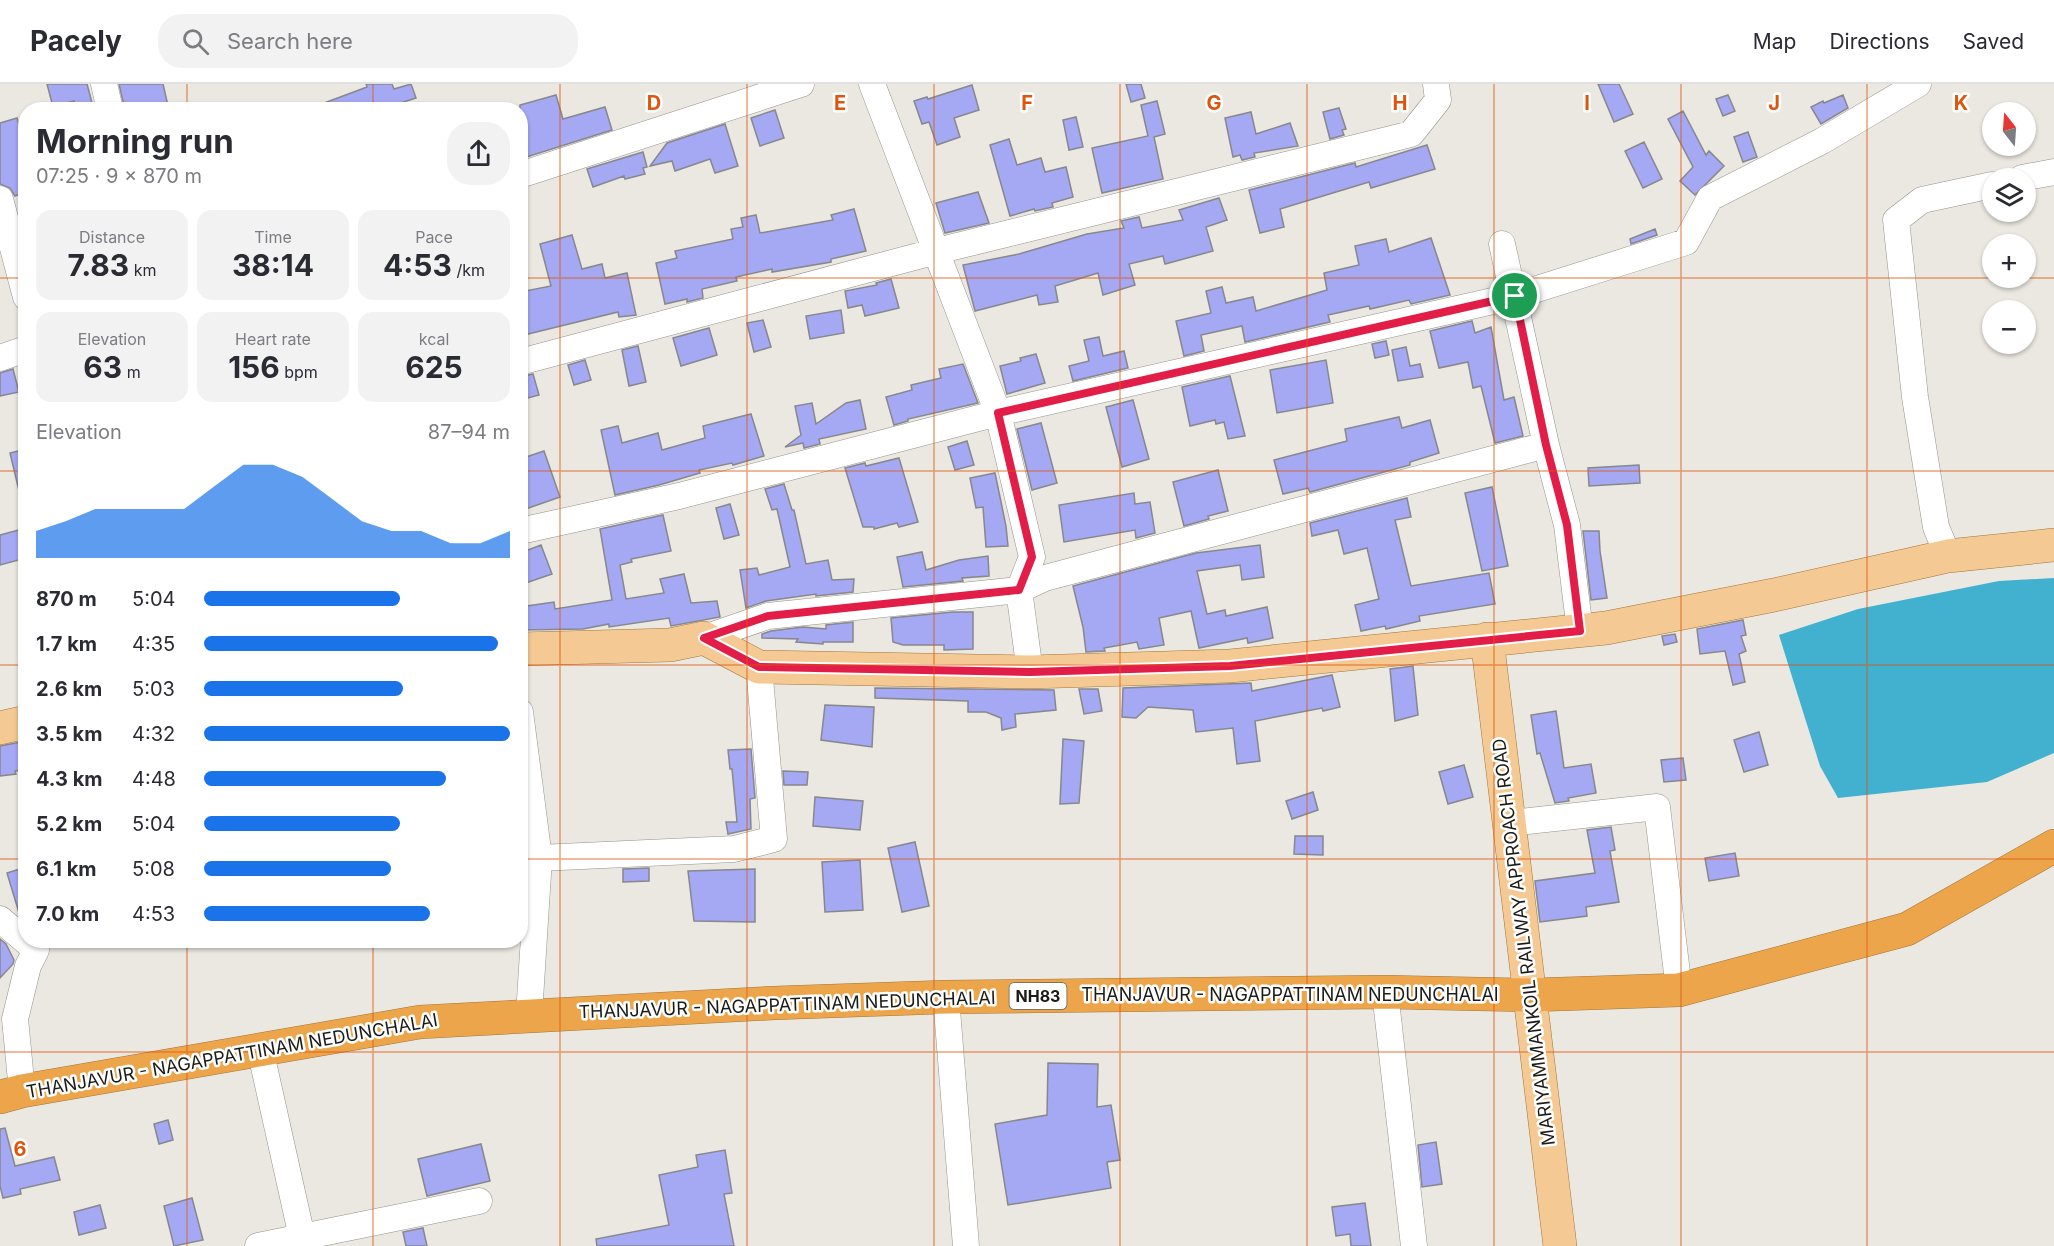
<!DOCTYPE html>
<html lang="en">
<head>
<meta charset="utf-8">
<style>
	:root { --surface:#fff; --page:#f2f2f3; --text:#2b2b33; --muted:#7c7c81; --line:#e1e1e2; --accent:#1a73e8 }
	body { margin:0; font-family:Inter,sans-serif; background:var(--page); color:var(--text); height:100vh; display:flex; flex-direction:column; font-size:22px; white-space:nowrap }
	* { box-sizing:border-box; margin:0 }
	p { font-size:20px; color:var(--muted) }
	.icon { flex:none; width:33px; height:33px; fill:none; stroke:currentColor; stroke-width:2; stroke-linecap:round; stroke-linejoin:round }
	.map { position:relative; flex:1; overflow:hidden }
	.details { position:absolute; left:18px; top:18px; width:510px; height:846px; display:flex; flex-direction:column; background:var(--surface); border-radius:24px; box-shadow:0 2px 4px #0004 }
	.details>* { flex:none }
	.needle { width:39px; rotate:343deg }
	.buttons { position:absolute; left:1982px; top:18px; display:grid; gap:12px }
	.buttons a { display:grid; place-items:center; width:54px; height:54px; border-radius:50%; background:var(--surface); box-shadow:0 2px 4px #0004; font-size:30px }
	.pin { position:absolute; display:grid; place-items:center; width:51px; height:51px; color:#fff; margin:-26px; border:3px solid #fff; border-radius:50%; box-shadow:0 2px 6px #0007 }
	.round { display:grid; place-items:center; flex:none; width:63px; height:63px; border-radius:24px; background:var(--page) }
	.summary { display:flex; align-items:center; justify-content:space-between; height:102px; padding:0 18px }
	h1 { font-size:33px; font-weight:700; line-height:45px }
	.stats { display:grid; grid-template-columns:repeat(3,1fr); gap:9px; height:102px; padding:6px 18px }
	.stats div { display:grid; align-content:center; border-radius:15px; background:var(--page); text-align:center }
	.stats b { font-size:30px; font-weight:700 }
	.stats small { font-size:16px; font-weight:400 }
	.stats p { font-size:16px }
	.chart { height:168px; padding:12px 18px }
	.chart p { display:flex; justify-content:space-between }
	.chart svg { width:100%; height:108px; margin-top:6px; fill:var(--accent); opacity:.7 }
	ul { padding:0 18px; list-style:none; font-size:20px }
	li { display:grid; grid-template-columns:96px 72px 1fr; align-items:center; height:45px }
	li i { height:15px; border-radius:8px; background:var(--accent) }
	header { display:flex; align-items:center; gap:36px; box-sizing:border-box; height:84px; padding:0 30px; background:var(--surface); border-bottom:2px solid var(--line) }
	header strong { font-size:28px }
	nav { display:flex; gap:33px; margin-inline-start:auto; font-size:21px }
	.search { width:420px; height:54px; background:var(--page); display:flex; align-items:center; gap:15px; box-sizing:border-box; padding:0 21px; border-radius:24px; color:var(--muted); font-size:22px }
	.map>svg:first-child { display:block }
	.water { fill:#42b0cf }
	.building { fill:#a5a8f3; stroke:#87878d; stroke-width:1.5 }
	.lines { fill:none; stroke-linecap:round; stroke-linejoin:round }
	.minor-casing { stroke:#95938d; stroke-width:27 }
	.major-casing { stroke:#a37539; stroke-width:34 }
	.highway-casing { stroke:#a37539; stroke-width:34 }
	.minor { stroke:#fff; stroke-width:26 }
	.major { stroke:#f4c993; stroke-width:33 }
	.highway { stroke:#eca54b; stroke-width:33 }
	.route-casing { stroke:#fff; stroke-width:12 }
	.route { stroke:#e11d48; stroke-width:8 }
	.grid { fill:none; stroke:#de560d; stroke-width:1.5; stroke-opacity:0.55 }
	.labels { text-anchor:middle; stroke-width:5; stroke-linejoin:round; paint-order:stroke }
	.shield { fill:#fff; stroke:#5f5f5d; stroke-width:1.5 }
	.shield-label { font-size:16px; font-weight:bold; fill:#1b1b18 }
	.street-label { font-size:18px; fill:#1b1b18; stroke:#fff }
	.grid-label { font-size:20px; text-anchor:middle; font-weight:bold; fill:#de560d; stroke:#fff; stroke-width:5; stroke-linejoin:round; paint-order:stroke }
</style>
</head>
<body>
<header>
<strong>Pacely</strong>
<div class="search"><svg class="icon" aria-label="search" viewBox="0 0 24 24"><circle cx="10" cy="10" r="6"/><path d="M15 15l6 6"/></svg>Search here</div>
<nav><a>Map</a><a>Directions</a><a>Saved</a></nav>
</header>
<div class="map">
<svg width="2054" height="1162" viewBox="0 0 2054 1162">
	<rect width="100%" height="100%" fill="#eae8e1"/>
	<path class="water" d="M2054 494V669L1987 698 1838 714 1820 682 1779 551 1858 525 1999 497Z"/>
	<path class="building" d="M47 0H87L94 26H77L74 17 53 23Z
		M119 0H163L169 26H125Z
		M366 0H392L394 5 411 0 416 14 379 26H312L311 24 367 3Z
		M1126 0H1141L1145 14 1131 18Z
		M1598 0H1619L1633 30 1614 38Z
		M972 1 979 26 954 34 960 53 937 61 929 38 922 40 914 17 927 13 928 15Z
		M556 11 563 35 605 23 612 46 520 75V21Z
		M1728 11 1735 27 1723 32 1716 15Z
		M1843 11 1848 24 1821 40 1811 23 1823 17 1824 19Z
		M1157 17 1165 50 1154 53 1163 95 1102 109 1092 64 1148 52 1141 21Z
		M1339 24 1346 45 1342 46 1344 51 1330 55 1323 28Z
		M775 26 784 54 760 62 751 34Z
		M1683 27 1706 71 1709 67 1724 82 1695 111 1680 97 1693 83 1668 35Z
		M1251 28 1256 50 1290 39 1298 62 1254 69 1255 73 1242 76 1240 71 1233 73 1225 34Z
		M1076 33 1083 63 1069 66 1063 36Z
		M17 34 23 54 26 53V108L15 112 10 104 0 100V39Z
		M725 40 738 82 715 89 710 75 675 87 672 77 650 82 667 59Z
		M1748 48 1757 73 1743 78 1734 53Z
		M1009 55 1017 81 1041 74 1045 88 1066 83 1073 113 1052 119 1053 123 1035 127 1034 125 1010 132 990 61Z
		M1644 58 1662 95 1643 104 1625 67Z
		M1427 61 1435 85 1371 104 1369 98 1280 125 1284 143 1260 149 1249 106 1355 79 1356 83Z
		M643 68 647 83 643 84 645 90 625 95 624 92 593 103 587 85Z
		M978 108 989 139 945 149 936 119Z
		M1219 114 1227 136 1206 143 1213 167 1165 180 1163 172 1129 180 1135 201 1103 211 1098 189 1055 202 1058 218 1039 221 1037 211 975 227 963 181 1019 170 1087 150 1124 144 1121 137 1139 133 1142 144 1183 136 1179 126Z
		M854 125 866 167 831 175V178L772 188V185L736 193 737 197 702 205 703 214 687 218V215L665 220 656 179 677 174 675 167 733 155 731 145 743 143 741 134 756 131 760 149 833 136 831 131Z
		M1655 145 1657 151 1631 160 1630 155Z
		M572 151 582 185 602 180 605 194 627 189 636 231 619 233 618 228 520 252V208L551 202 540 160Z
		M1431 154 1450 211 1411 220 1409 216 1370 225 1369 222 1328 231 1330 238 1245 258 1242 242 1201 251 1204 267 1184 272 1176 237 1211 229 1206 207 1222 203 1226 219 1253 213 1256 227 1327 206 1324 189 1359 181 1355 162 1386 155 1389 168Z
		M891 195 899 224 865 232 862 221 848 224 845 207 877 201 876 199Z
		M841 226 844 249 810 255 806 232Z
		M763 236 771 263 754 268 747 239Z
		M1472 237 1475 249 1491 243 1504 316 1514 313 1523 352 1495 359 1481 302 1473 304 1468 278 1439 284 1430 247Z
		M709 244 717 271 681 282 673 254Z
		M1099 253 1103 272 1124 267 1128 284 1073 297 1069 282 1089 277 1084 256Z
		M1386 257 1389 271 1375 274 1372 260Z
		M638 262 646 298 629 302 622 266Z
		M1406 263 1410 282 1420 280 1423 293 1398 297 1392 266Z
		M1036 270 1045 299 1007 310 1000 282 1021 277 1020 274Z
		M585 276 591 296 574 301 568 281Z
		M1326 276 1333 319 1277 329 1270 286Z
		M963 280 978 319 908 335V337L894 341 886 313 912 306 911 301 941 294 939 285Z
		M13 285 19 308 0 312V289Z
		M533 290 539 311 520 316V293Z
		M1230 292 1245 352 1228 355 1224 338 1216 340 1215 336 1190 342 1182 303Z
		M860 316 866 345 819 355 820 360 804 364 803 359 785 363 801 351 795 322 812 319 816 340 846 319Z
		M1133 316 1149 375 1122 383 1106 323Z
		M751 330 764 372 733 381 732 379 699 386 700 389 659 401 615 411 601 346 618 342 622 359 658 349 662 366 705 354 703 342Z
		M1399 333 1402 344 1430 336 1439 369 1410 378V381L1310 408 1308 404 1283 410 1274 376 1347 357 1345 345Z
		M1041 339 1057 399 1032 406 1017 345Z
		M967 357 974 381 955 386 948 363Z
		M26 365V411H20L10 369Z
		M544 367 560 413 520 427V375Z
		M899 374 918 438 899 443 897 439 874 445V443H863L845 384 865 379 866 382Z
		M1639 381 1640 399 1589 402 1588 384Z
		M1218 386 1228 427 1208 432 1209 435 1184 442 1173 398Z
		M995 389 1006 442 1008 462 986 463 983 423 976 424 970 394Z
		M784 400 792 426H794L806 480 828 476 832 496 854 495 853 508 816 512V510L766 517 746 524 740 486 757 484 759 491 790 483 777 425 772 426 765 405Z
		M1492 403 1508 482 1482 487 1465 409Z
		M1134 409 1135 420 1150 418 1155 449 1136 454 1135 446 1064 458 1059 421Z
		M1407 414 1411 433 1395 436 1411 502 1489 489 1495 520 1419 532 1420 537 1386 545 1385 542 1361 547 1355 521 1379 515 1367 464 1344 470 1338 446 1312 452 1310 439Z
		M730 420 739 451 724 455 716 424Z
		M663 431 671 467 631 475 632 478 620 481 626 515 664 509 660 495 684 490 691 519 717 517 720 533 671 542 669 534 609 543V540L583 545 520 546V523L554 518 555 525 612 516 600 445Z
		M26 444V474L0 481V451Z
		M1583 447H1599L1600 467 1607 514 1591 516Z
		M541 461 552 490 520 501V469Z
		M1260 461 1264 493 1242 496 1240 481 1197 487 1207 530 1225 526 1226 532 1267 523 1273 554 1248 559 1247 554 1199 564 1191 527 1159 534 1164 561 1139 565 1137 558 1104 564 1105 567 1086 568 1083 543 1073 502 1196 469Z
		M922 468 926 486 959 476 988 472 989 492 962 494 963 497 903 503 897 473Z
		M953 528H973V565L944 566V561H903L893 558 891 534Z
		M1743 536 1746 551 1741 552 1746 567 1739 570 1745 598 1733 601 1725 567 1700 570 1697 545Z
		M853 538V558H823V560L796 558 798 555 762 554V550L771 547 803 543 826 545V541Z
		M1675 550 1677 558 1664 561 1662 552Z
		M1413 582 1418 631 1395 637 1390 585Z
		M1332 591 1340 623 1323 627 1322 624 1255 637 1260 677 1237 680 1233 644 1196 648 1193 626 1148 623 1136 634 1122 633 1123 604 1251 599 1252 607Z
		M875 604 1054 606 1056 626 1015 630 1016 643 1002 646 1001 634 986 628H968V617L875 614Z
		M1079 605H1098L1102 627 1084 630Z
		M825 621 874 623 872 663 821 656Z
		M1556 627 1564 684 1591 680 1596 709 1568 714 1569 717 1555 719 1540 669 1537 670 1531 631Z
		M1759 648 1768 681 1744 688 1734 656Z
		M1063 655 1084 657 1079 719 1060 720Z
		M26 657V686L15 687 16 690 0 692V662Z
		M751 665 755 714 750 715 751 745 728 750 726 738H737L732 685H730L728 666Z
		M1683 674 1686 696 1664 698 1661 676Z
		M1464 681 1473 713 1448 720 1439 688Z
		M783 687 808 688 807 701H784Z
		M1313 708 1318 726 1292 735 1286 717Z
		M815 713 863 717 860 746 813 742Z
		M1611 743 1615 766 1610 767 1619 818 1586 823 1587 832 1540 838 1535 797 1595 789 1587 746Z
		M1295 752H1323V771L1294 770Z
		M915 758 929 822 902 828 888 764Z
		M1735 769 1739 792 1709 797 1705 774Z
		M860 776 863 826 825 828 822 778Z
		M26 783V837L20 832 7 789Z
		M649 784V797L623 798V785Z
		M755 785V838L694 837 688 787Z
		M0 855 6 860 14 876 13 880 0 894Z
		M1048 979 1098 980 1097 1023 1111 1021 1120 1076 1107 1078 1111 1104 1008 1121 995 1040 1047 1031Z
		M168 1036 173 1056 159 1060 154 1040Z
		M5 1044 15 1082 54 1073 60 1096 20 1105 21 1110 3 1114 0 1102V1045Z
		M1436 1058 1442 1100 1422 1103 1418 1061Z
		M481 1060 490 1097 427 1112 418 1075Z
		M725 1066 732 1109 724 1110 734 1162H597L596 1155 669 1141 659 1091 698 1083 696 1071Z
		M192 1114 203 1156 174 1162 164 1122Z
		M1365 1119 1371 1162H1351L1350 1150 1336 1152 1332 1123Z
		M100 1121 106 1144 79 1151 74 1128Z
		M423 1144 427 1162H406L403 1148Z"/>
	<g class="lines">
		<defs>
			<path id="minor" d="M104 0 110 26
				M872 0 998 329 1032 473 1019 506 1030 588
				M520 91 801 0
				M2022 94 2054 88
				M0 115 26 213
				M1502 160 1546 361 1567 441 1580 547
				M0 274 26 265
				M520 278 937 167 1411 50 1438 16 1436 0
				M520 447 679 412 998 329 1515 212 1686 158 1710 114 1822 57 1918 0
				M1948 472 1936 443 1915 313 1896 136 1922 116 1992 101
				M704 554 768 532 1019 506 1045 494 1546 361
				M520 628 539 774 529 931
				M1510 739 1657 723 1679 906
				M539 774 734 765 774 755 759 583
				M0 835 36 866 28 882 15 935 22 1007
				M1385 908 1414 1162
				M946 913 966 1162
				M260 965 304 1162
				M258 1162 479 1117"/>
			<path id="major" d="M1487 555 1560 1162
				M520 565 670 561 704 554 759 583 1030 588 1230 582 1606 544 1774 511 1948 472 2054 461
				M0 644 26 638"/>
			<path id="highway" d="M0 1013 22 1007 420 938 774 919 946 913 1385 908 1531 911 1679 906 1907 845 2054 762"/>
		</defs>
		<use href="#minor" class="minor-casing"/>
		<use href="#major" class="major-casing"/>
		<use href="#highway" class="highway-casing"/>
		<use href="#minor" class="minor"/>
		<use href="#major" class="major"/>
		<use href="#highway" class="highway"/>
	</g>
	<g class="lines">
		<defs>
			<path id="route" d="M1515 212 1546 361 1567 441 1580 547 1230 582 1030 588 759 583 704 554 768 532 1019 506 1032 473 998 329Z"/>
		</defs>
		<use href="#route" class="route-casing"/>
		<use href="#route" class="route"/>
	</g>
	<path class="grid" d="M187 0V26M373 0V26M560 0V1162M747 0V1162M934 0V1162M1120 0V1162M1307 0V1162M1494 0V1162M1681 0V1162M1867 0V1162M0 194H26M520 194H2054M0 387H26M520 387H2054M0 581H26M520 581H2054M0 775H26M520 775H2054M187 856V1162M373 856V1162M0 968H2054"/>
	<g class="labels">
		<rect class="shield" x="1009.5" y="899" width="57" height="26" rx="4.5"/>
		<g class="shield-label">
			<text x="1038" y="918">NH83</text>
		</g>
		<g class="street-label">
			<text transform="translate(1524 858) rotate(-97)" y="6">MARIYAMMANKOIL RAILWAY APPROACH ROAD</text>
			<text x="1290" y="917">THANJAVUR - NAGAPPATTINAM NEDUNCHALAI</text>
			<text transform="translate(787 921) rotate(-2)" y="6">THANJAVUR - NAGAPPATTINAM NEDUNCHALAI</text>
			<text transform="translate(232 972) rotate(-10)" y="6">THANJAVUR - NAGAPPATTINAM NEDUNCHALAI</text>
		</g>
	</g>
	<g class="grid-label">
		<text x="654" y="26">D</text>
		<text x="840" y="26">E</text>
		<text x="1027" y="26">F</text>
		<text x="1214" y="26">G</text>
		<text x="1400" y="26">H</text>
		<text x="1587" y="26">I</text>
		<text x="1774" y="26">J</text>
		<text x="1961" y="26">K</text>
		<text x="20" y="1072">6</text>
	</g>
</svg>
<div class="buttons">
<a><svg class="needle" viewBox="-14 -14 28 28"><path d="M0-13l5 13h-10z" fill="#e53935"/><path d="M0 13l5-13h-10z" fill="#7c7c81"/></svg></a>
<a><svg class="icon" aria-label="layers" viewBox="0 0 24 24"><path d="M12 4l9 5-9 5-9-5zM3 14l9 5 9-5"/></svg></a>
<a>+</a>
<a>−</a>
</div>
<div class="pin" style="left:1515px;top:212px;background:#1e9e55"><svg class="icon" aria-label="arrive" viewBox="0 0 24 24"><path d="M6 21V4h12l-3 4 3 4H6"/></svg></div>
<section class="details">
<div class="summary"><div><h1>Morning run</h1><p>07:25 · 9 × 870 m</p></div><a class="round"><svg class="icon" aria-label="share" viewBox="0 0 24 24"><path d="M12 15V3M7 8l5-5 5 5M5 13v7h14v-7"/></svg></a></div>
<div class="stats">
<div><p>Distance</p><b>7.83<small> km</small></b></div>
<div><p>Time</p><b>38:14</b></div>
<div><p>Pace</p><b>4:53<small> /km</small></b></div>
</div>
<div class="stats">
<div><p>Elevation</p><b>63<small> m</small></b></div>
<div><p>Heart rate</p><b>156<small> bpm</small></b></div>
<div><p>kcal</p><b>625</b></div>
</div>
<div class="chart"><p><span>Elevation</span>87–94 m</p>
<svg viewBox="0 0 160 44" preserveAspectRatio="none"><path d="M0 44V33L10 29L20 24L30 24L40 24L50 24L60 15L70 6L80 6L90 11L100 20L110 29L120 33L130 33L140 38L150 38L160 33V44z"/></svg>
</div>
<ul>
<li><b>870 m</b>5:04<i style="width:64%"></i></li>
<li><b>1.7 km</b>4:35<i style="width:96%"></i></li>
<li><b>2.6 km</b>5:03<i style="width:65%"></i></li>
<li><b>3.5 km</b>4:32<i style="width:100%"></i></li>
<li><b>4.3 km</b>4:48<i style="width:79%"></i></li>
<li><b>5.2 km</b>5:04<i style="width:64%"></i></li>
<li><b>6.1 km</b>5:08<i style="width:61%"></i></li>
<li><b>7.0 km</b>4:53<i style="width:74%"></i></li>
</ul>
</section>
</div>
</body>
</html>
